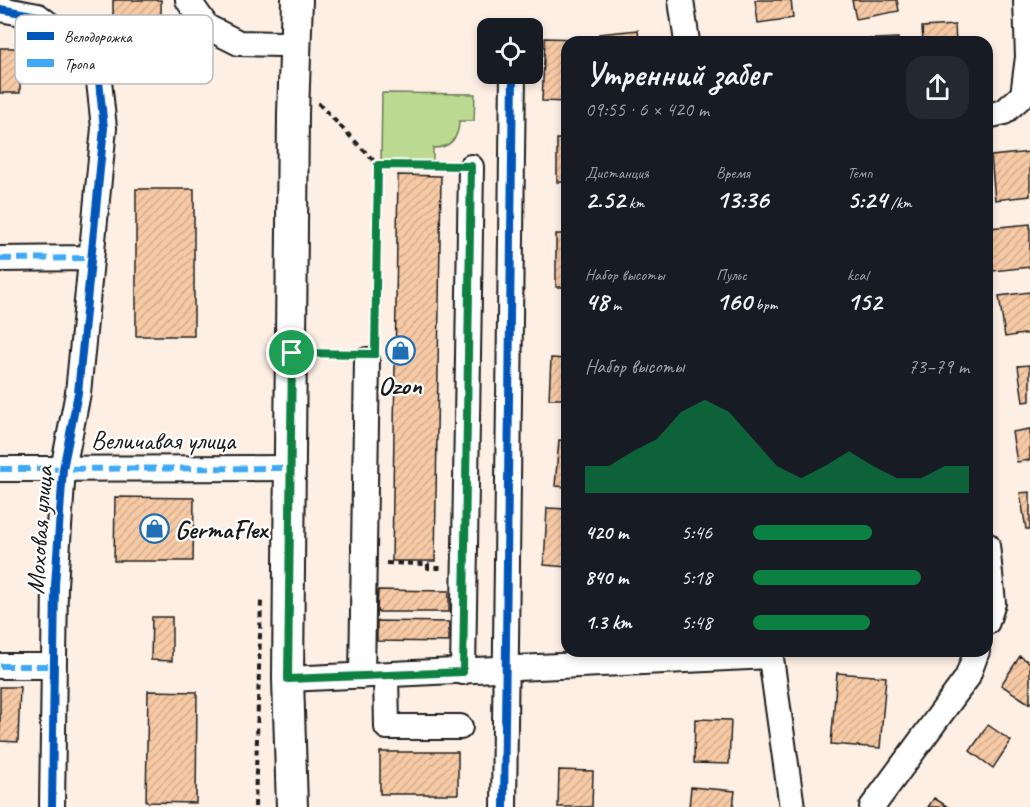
<!DOCTYPE html>
<html lang="ru">
<head>
<meta charset="utf-8">
<style>
	:root { --surface:#171b24; --page:#242831; --text:#f1f3f6; --muted:#9ea1a6; --accent:#0b8043 }
	body { margin:0; font-family:Caveat,sans-serif; background:var(--page); color:var(--text); height:100vh; display:flex; flex-direction:column; font-size:22px; white-space:nowrap }
	* { box-sizing:border-box; margin:0 }
	p { font-size:20px; color:var(--muted) }
	.icon { flex:none; width:33px; height:33px; fill:none; stroke:currentColor; stroke-width:2; stroke-linecap:round; stroke-linejoin:round }
	.map { position:relative; flex:1; overflow:hidden }
	.panel { position:absolute; left:561px; top:36px; width:432px; height:621px; display:flex; flex-direction:column; background:var(--surface); border-radius:18px; box-shadow:0 3px 9px #0003 }
	.panel>* { flex:none }
	.fabs { position:absolute; left:477px; top:18px; display:grid; gap:12px }
	.fabs a { display:grid; place-items:center; width:66px; height:66px; border-radius:12px; background:var(--surface); box-shadow:0 3px 9px #0003; font-size:30px }
	.pin { position:absolute; display:grid; place-items:center; width:51px; height:51px; color:#fff; margin:-26px; border:3px solid #fff; border-radius:50%; box-shadow:0 2px 6px #0007 }
	.round { display:grid; place-items:center; flex:none; width:63px; height:63px; border-radius:18px; background:var(--page) }
	.overview { display:flex; align-items:center; justify-content:space-between; height:102px; padding:0 24px }
	h1 { font-size:33px; font-weight:700; line-height:45px }
	.stats { display:grid; grid-template-columns:repeat(3,1fr); gap:9px; height:102px; padding:6px 24px }
	.stats div { display:grid; align-content:center }
	.stats b { font-size:26px; font-weight:700 }
	.stats small { font-size:16px; font-weight:400 }
	.stats p { font-size:16px }
	.chart { height:168px; padding:12px 24px }
	.chart p { display:flex; justify-content:space-between }
	.chart svg { width:100%; height:108px; margin-top:6px; fill:var(--accent); opacity:.7 }
	ul { padding:0 24px; list-style:none; font-size:20px }
	li { display:grid; grid-template-columns:96px 72px 1fr; align-items:center; height:45px }
	li i { height:15px; border-radius:8px; background:var(--accent) }
	.map>svg:first-child { display:block }
	.green { fill:#bcd991; stroke:#6c7a56; stroke-width:1.5 }
	.building { fill:url(#building-hatch); stroke:#1c1c1c; stroke-width:1.5 }
	.lines { fill:none; stroke-linecap:round; stroke-linejoin:round }
	.minor-casing { stroke:#1c1c1c; stroke-width:28 }
	.major-casing { stroke:#1c1c1c; stroke-width:34 }
	.path { stroke:#1c1c1c; stroke-width:4; stroke-dasharray:6 4.5; stroke-linecap:butt }
	.minor { stroke:#fff; stroke-width:24 }
	.major { stroke:#fff; stroke-width:30 }
	.quiet { stroke:#3fa9f5; stroke-width:6; stroke-dasharray:12 6; stroke-linecap:butt }
	.cycleway-casing { stroke:#fff; stroke-width:11 }
	.cycleway { stroke:#0057b8; stroke-width:8 }
	.route-casing { stroke:#fff; stroke-width:12 }
	.route { stroke:#0b8043; stroke-width:8 }
	.labels { text-anchor:middle; stroke-width:4.5; stroke-linejoin:round; paint-order:stroke }
	.poi-label { font-size:26px; font-weight:bold; fill:#1c1c1c; stroke:#fff }
	.street-label { font-size:26px; fill:#1c1c1c; stroke:#fff }
	.key { fill:#fff; stroke:#bbb; stroke-width:1.5 }
	.key-label { font-size:16px; fill:#1c1c1c }
</style>
</head>
<body>
<div class="map">
<svg width="1030" height="807" viewBox="0 0 1030 807">
	<defs>
		<pattern id="building-hatch" width="6" height="6" patternUnits="userSpaceOnUse" patternTransform="scale(1.5)"><rect width="6" height="6" fill="#f7caa6"/><path d="M-1 1l2-2M0 6l6-6M5 7l2-2" fill="none" stroke="#d3ad8e"/></pattern>
	</defs>
	<rect width="100%" height="100%" fill="#fdefe4"/>
	<filter id="ink" filterUnits="userSpaceOnUse"><feTurbulence type="fractalNoise" baseFrequency=".0167" numOctaves="2"/><feDisplacementMap in="SourceGraphic" scale="12" xChannelSelector="R" yChannelSelector="G"/><feConvolveMatrix kernelMatrix="1 2 1 2 8 2 1 2 1" color-interpolation-filters="sRGB"/></filter>
	<g filter="url(#ink)">
		<path class="green" d="M382 93 475 94 474 121H459C459 138 450 148 433 148V163L381 162Z"/>
		<path class="building" d="M113 0H161V17H113Z
			M755 0H791L793 18 758 23Z
			M852 0H897L899 11 856 19Z
			M955 25 956 42H923L922 27Z
			M638 30 639 42H600L599 34Z
			M545 38 577 39V42H567V102L542 101Z
			M898 38V42H853V40Z
			M0 48H20V93H0Z
			M557 139H567V182H557Z
			M1030 152V196L995 200 991 156Z
			M398 175 441 176 435 561H392Z
			M136 189H194V336H136Z
			M1030 224V267L993 271 989 228Z
			M556 234H567V287H556Z
			M1030 292V333L1005 337 999 296Z
			M551 358 567 359V399H549Z
			M1030 365V401L1023 402 1018 366Z
			M1030 429V460L1017 462 1012 432Z
			M559 440 567 441V487L555 486Z
			M1030 492V529H1026L1020 493Z
			M115 497 194 498 193 561H114Z
			M547 508 567 509V567L544 565Z
			M378 590 449 591V612H377Z
			M152 617H172V661L151 660Z
			M377 621 449 622V642L377 641Z
			M1020 656 1030 663V704L1001 685Z
			M837 673 886 677 880 748 831 744Z
			M0 687H20L18 742 0 741Z
			M148 691 197 692 196 803 146 802Z
			M695 719 731 720 729 764 694 763Z
			M988 725 1011 741 993 768 970 751Z
			M380 752H458V794H380Z
			M559 770 593 771 592 807H558Z
			M691 787 735 791 733 807H689Z
			M934 798 948 807H928Z"/>
		<g class="lines">
			<defs>
				<path id="minor" d="M188 0 207 27 239 43 281 44 289 43 295 40
					M681 0 687 42
					M0 9 38 16 77 46 99 81 104 128 78 393 63 469 55 585 52 807
					M987 116 1004 112 1023 95 1028 57 1026 0
					M0 259 90 258
					M0 469 291 468
					M987 545 993 603 987 622
					M770 651 792 807
					M0 666H53
					M463 672 471 167
					M386 675 387 727H460
					M362 676 367 360
					M288 679 770 656
					M504 807 513 74
					M872 807 967 678 977 651"/>
				<path id="major" d="M292 807 288 679 293 113 297 0"/>
			</defs>
			<use href="#minor" class="minor-casing"/>
			<use href="#major" class="major-casing"/>
			<path class="path" d="M318 103 378 165
				M375 341 378 165 449 166
				M316 353 348 354
				M386 563 428 564V568H443
				M255 807 261 601"/>
			<use href="#minor" class="minor"/>
			<use href="#major" class="major"/>
			<path class="quiet" d="M0 259 90 258V264
				M0 469 291 468
				M0 666H53"/>
			<defs>
				<path id="cycleway" d="M0 9 38 16 77 46 99 81 104 128 78 393 63 469 55 585 52 807
					M504 807 513 74"/>
			</defs>
			<use href="#cycleway" class="cycleway-casing"/>
			<use href="#cycleway" class="cycleway"/>
		</g>
	</g>
	<g class="lines" filter="url(#ink)">
		<defs>
			<path id="route" d="M378 165 471 166 463 672 288 679 292 353 375 354Z"/>
		</defs>
		<use href="#route" class="route-casing"/>
		<use href="#route" class="route"/>
	</g>
	<defs>
		<symbol id="shop-ring" viewBox="-11 -11 22 22"><circle r="9.5" fill="#fff" stroke="#1f6fb2" stroke-width="1.5"/><path d="M-5-2.5h2.3a2.7 3.5 0 0 1 5.4 0H5L5.5 6h-11ZM-1.5-2.5h3a1.5 2.3 0 0 0-3 0Z" fill="#1f6fb2"/></symbol>
	</defs>
	<g fill-rule="evenodd">
		<use href="#shop-ring" x="384" y="334" width="33" height="33"/>
		<use href="#shop-ring" x="138" y="512" width="33" height="33"/>
	</g>
	<g class="labels">
		<g class="poi-label">
			<text x="400" y="394">Ozon</text>
			<text x="175" y="538" text-anchor="start">GermaFlex</text>
		</g>
		<g class="street-label">
			<text x="163" y="449">Величавая улица</text>
			<text transform="translate(39 530) rotate(-86)" y="9">Моховая улица</text>
		</g>
	</g>
	<rect x="15" y="15" width="198" height="69" rx="9" class="key"/>
	<rect x="27" y="32" width="27" height="8" fill="#0057b8"/>
	<rect x="27" y="59" width="27" height="8" fill="#3fa9f5"/>
	<g class="key-label">
		<text x="64" y="42">Велодорожка</text>
		<text x="64" y="69">Тропа</text>
	</g>
</svg>
<div class="fabs">
<a><svg class="icon" aria-label="locate" viewBox="0 0 24 24"><circle cx="12" cy="12" r="6"/><path d="M12 2v4M12 18v4M2 12h4M18 12h4"/></svg></a>
</div>
<div class="pin" style="left:292px;top:353px;background:#1e9e55"><svg class="icon" aria-label="arrive" viewBox="0 0 24 24"><path d="M6 21V4h12l-3 4 3 4H6"/></svg></div>
<section class="panel">
<div class="overview"><div><h1>Утренний забег</h1><p>09:55 · 6 × 420 m</p></div><a class="round"><svg class="icon" aria-label="share" viewBox="0 0 24 24"><path d="M12 15V3M7 8l5-5 5 5M5 13v7h14v-7"/></svg></a></div>
<div class="stats">
<div><p>Дистанция</p><b>2.52<small> km</small></b></div>
<div><p>Время</p><b>13:36</b></div>
<div><p>Темп</p><b>5:24<small> /km</small></b></div>
</div>
<div class="stats">
<div><p>Набор высоты</p><b>48<small> m</small></b></div>
<div><p>Пульс</p><b>160<small> bpm</small></b></div>
<div><p>kcal</p><b>152</b></div>
</div>
<div class="chart"><p><span>Набор высоты</span>73–79 m</p>
<svg viewBox="0 0 160 44" preserveAspectRatio="none"><path d="M0 44V33L10 33L20 27L30 22L40 11L50 6L60 11L70 22L80 33L90 38L100 33L110 27L120 33L130 38L140 38L150 33L160 33V44z"/></svg>
</div>
<ul>
<li><b>420 m</b>5:46<i style="width:55%"></i></li>
<li><b>840 m</b>5:18<i style="width:78%"></i></li>
<li><b>1.3 km</b>5:48<i style="width:54%"></i></li>
</ul>
</section>
</div>
</body>
</html>
